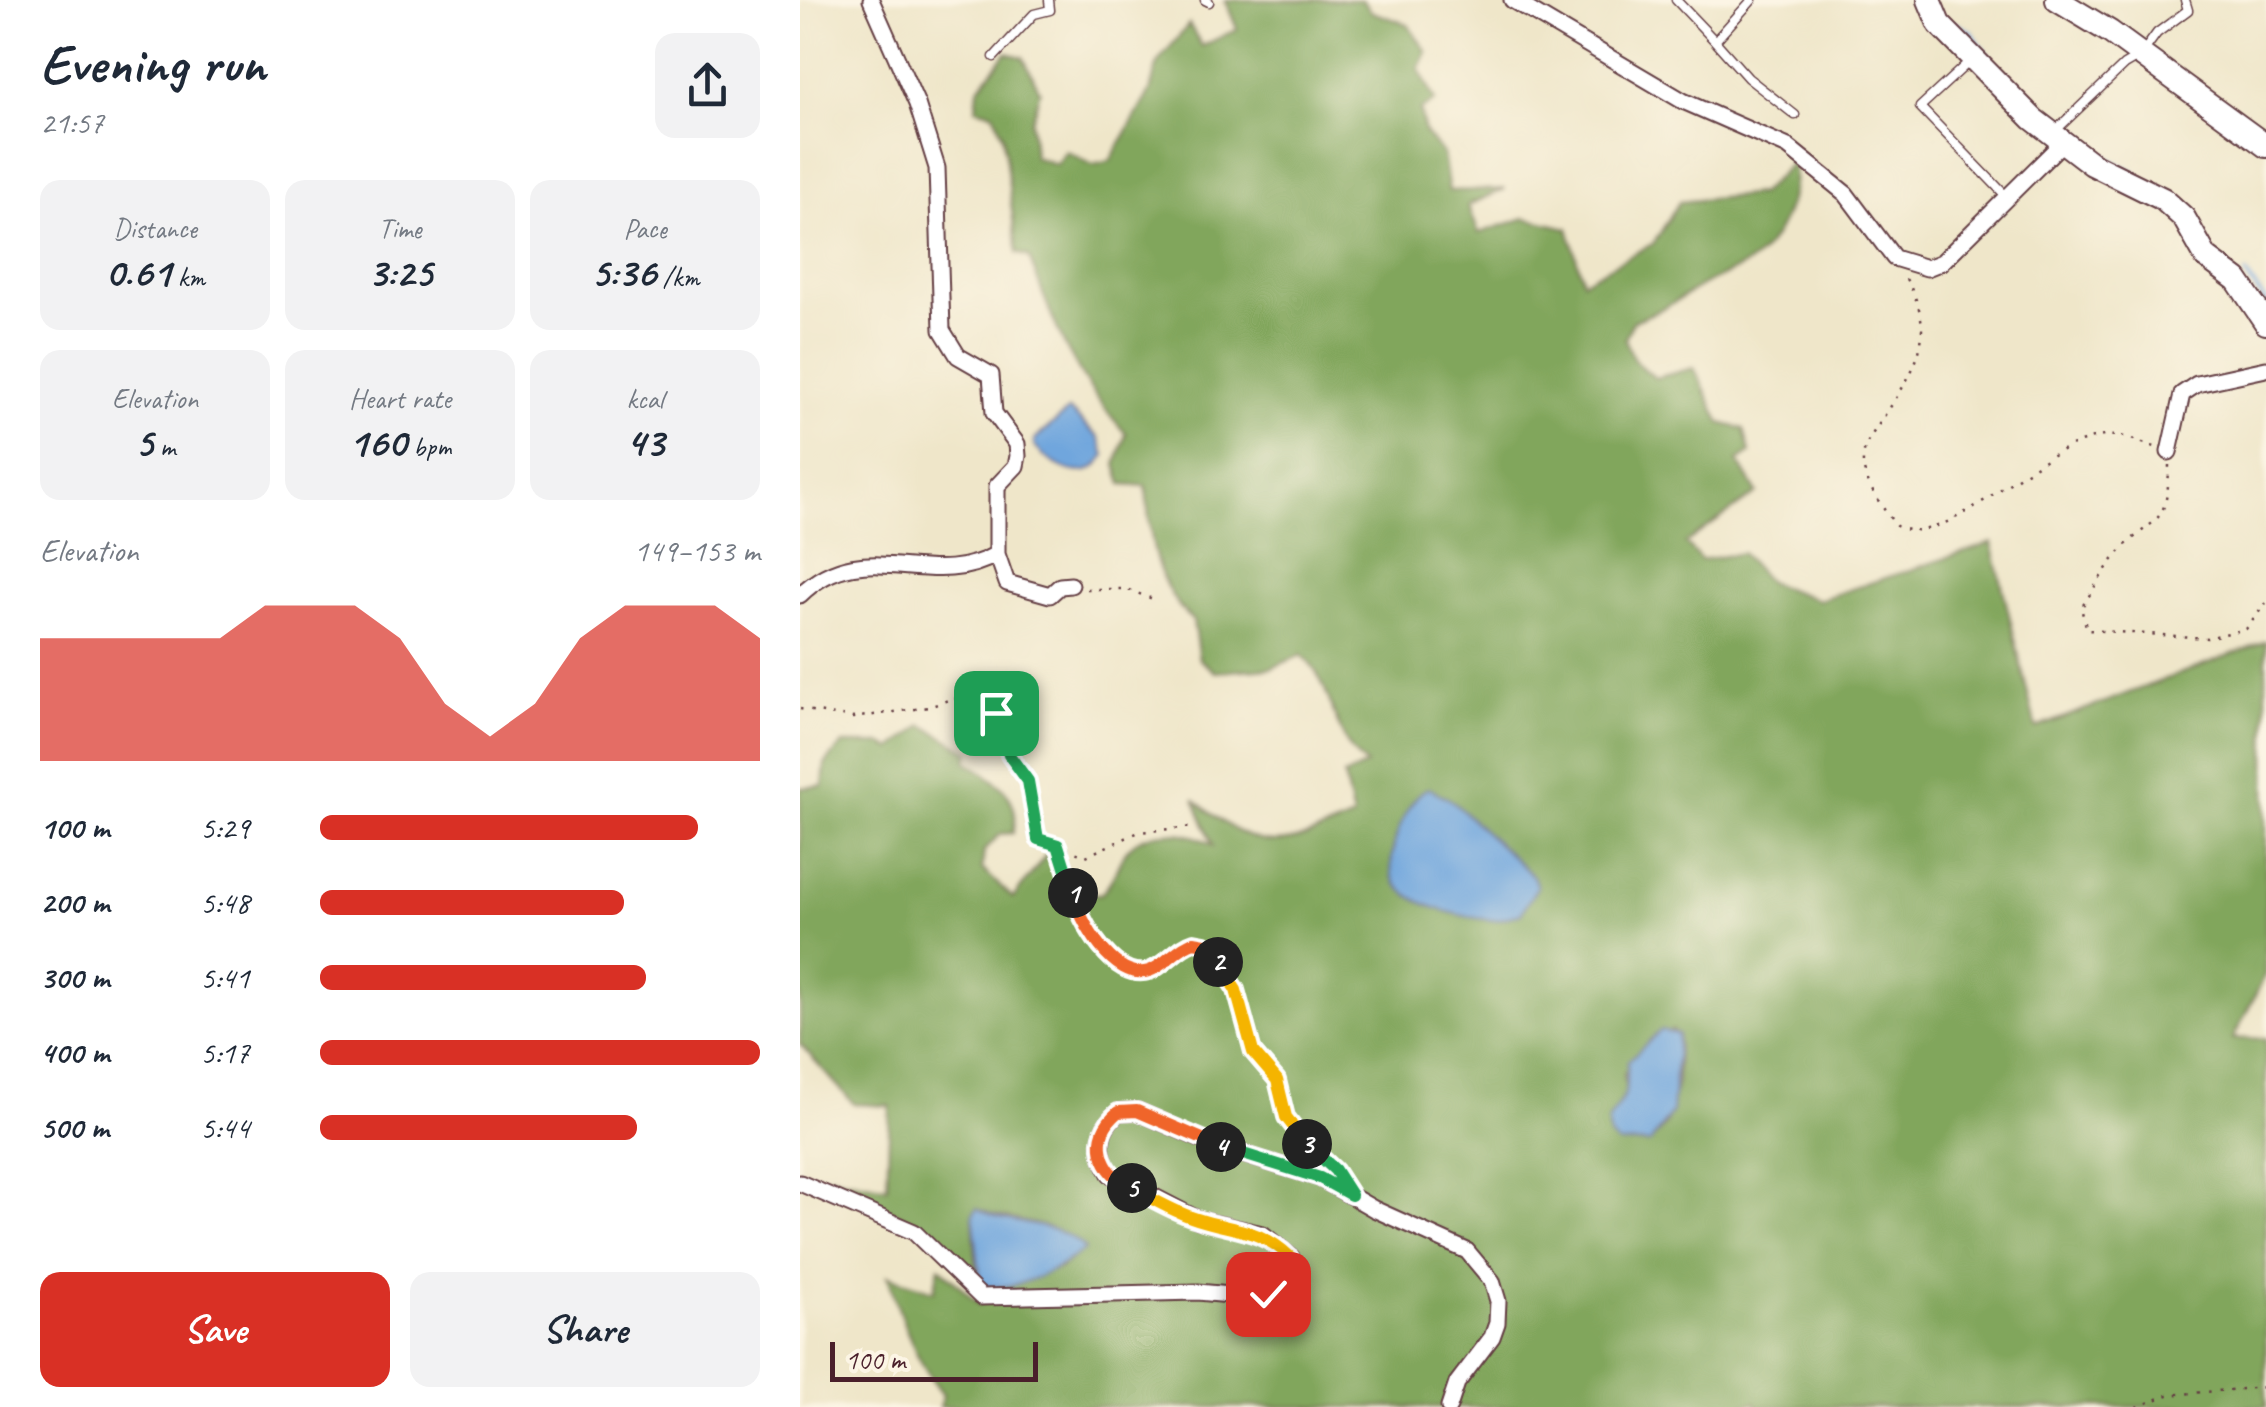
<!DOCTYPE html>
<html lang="en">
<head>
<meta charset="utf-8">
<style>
	:root { --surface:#fff; --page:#f2f2f3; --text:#1f2937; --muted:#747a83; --accent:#d93025 }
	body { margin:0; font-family:Caveat,sans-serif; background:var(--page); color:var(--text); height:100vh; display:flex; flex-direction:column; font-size:38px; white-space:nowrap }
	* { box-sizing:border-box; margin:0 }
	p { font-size:32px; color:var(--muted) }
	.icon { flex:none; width:55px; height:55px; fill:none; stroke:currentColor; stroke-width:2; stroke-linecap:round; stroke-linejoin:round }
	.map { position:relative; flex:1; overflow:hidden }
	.side { display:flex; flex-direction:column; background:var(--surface); width:800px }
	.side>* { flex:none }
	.scale { position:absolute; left:30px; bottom:25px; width:208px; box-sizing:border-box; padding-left:10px; border:5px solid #4a1f2b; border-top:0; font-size:28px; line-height:35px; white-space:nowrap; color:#4a1f2b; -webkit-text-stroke:8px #fcf5e5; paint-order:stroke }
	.pin { position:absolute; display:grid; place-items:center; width:85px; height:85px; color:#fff; margin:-42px; border-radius:20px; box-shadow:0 5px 15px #0006 }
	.km { position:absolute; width:50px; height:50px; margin:-25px; border-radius:50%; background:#222; color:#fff; font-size:28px; line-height:50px; text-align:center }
	.round { display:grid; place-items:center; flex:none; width:105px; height:105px; border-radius:20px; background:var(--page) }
	.headline { display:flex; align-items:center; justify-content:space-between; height:170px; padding:0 40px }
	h1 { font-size:55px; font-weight:700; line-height:75px }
	.metrics { display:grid; grid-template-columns:repeat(3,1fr); gap:15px; height:170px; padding:10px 40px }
	.metrics div { display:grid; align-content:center; border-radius:20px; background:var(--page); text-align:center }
	.metrics b { font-size:42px; font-weight:700 }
	.metrics small { font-size:28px; font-weight:400 }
	.metrics p { font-size:28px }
	.chart { height:280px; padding:20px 40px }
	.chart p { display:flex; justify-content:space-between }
	.chart svg { width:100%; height:180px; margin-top:10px; fill:var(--accent); opacity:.7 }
	.action { display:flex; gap:20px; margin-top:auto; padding:20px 40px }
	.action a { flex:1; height:115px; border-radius:20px; background:var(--accent); color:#fff; font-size:40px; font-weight:700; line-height:115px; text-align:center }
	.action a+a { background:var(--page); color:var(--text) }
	ul { padding:0 40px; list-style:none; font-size:32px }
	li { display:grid; grid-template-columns:160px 120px 1fr; align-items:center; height:75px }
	li i { height:25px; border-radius:12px; background:var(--accent) }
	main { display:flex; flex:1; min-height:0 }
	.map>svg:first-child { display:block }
	.forest { fill:#81a65c; stroke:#666244; stroke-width:2.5; fill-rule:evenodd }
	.water { fill:#70a6dd; stroke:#5d6284; stroke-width:2.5 }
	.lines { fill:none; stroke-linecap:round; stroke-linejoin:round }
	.stream { stroke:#70a6dd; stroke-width:4 }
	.service-casing { stroke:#633d43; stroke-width:11 }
	.minor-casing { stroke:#633d43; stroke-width:19 }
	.secondary-casing { stroke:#633d43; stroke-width:26 }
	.path { stroke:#633d43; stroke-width:2.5; stroke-dasharray:2.5 8; stroke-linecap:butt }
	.service { stroke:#fff; stroke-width:8 }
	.minor { stroke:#fff; stroke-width:15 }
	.secondary { stroke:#fff; stroke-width:22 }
	.split-1-casing { stroke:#fff; stroke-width:20 }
	.split-2-casing { stroke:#fff; stroke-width:20 }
	.split-3-casing { stroke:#fff; stroke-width:20 }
	.split-4-casing { stroke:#fff; stroke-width:20 }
	.split-5-casing { stroke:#fff; stroke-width:20 }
	.split-6-casing { stroke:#fff; stroke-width:20 }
	.split-1 { stroke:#22a559; stroke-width:12 }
	.split-2 { stroke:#f0652b; stroke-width:12 }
	.split-3 { stroke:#f5b400; stroke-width:12 }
	.split-4 { stroke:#22a559; stroke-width:12 }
	.split-5 { stroke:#f0652b; stroke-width:12 }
	.split-6 { stroke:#f5b400; stroke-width:12 }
</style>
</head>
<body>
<main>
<section class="side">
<div class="headline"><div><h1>Evening run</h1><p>21:57</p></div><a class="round"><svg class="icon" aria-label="share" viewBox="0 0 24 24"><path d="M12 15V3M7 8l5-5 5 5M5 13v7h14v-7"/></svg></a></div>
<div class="metrics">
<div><p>Distance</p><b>0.61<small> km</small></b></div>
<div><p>Time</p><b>3:25</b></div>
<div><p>Pace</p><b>5:36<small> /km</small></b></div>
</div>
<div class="metrics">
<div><p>Elevation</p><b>5<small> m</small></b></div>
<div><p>Heart rate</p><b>160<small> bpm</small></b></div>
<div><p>kcal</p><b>43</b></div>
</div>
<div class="chart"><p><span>Elevation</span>149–153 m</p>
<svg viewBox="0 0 160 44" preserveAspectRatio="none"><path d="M0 44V14L10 14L20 14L30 14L40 14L50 6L60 6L70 6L80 14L90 30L100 38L110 30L120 14L130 6L140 6L150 6L160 14V44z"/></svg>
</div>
<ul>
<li><b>100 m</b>5:29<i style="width:86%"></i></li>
<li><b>200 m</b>5:48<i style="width:69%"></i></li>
<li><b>300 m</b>5:41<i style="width:74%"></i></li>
<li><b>400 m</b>5:17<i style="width:100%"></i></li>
<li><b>500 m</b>5:44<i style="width:72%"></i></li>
</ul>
<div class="action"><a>Save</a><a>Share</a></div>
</section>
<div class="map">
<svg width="1466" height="1407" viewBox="0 0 1466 1407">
	<rect width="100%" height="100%" fill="#fcf5e5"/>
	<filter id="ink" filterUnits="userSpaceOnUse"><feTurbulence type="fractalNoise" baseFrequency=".01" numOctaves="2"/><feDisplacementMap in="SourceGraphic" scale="20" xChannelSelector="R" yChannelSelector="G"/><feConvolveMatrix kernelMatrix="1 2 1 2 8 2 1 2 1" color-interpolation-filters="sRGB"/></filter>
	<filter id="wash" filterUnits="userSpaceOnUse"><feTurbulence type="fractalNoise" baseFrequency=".0048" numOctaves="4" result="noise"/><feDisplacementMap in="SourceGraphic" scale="40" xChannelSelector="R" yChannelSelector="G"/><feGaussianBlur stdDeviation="2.25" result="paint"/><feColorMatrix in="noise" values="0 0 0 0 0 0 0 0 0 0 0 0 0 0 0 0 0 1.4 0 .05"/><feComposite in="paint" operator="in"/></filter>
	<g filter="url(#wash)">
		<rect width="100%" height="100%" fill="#efe6c9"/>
		<path class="forest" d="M425 0H562L572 12 608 24 627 52 619 69 635 101 620 110 625 133 643 154 649 191 705 189 668 205 679 233 725 218 768 228 783 281 854 243 879 202 960 194 992 162C999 192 979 241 953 260 938 271 919 276 903 285 879 299 860 312 833 321L825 339 834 360 855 378 894 368 921 423 944 429 950 453 938 461 957 493 885 543 901 560 942 553 968 582 1018 600 1192 543 1236 728 1466 641V974L1433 1039 1466 1038V1407H958L956 1403 932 1407H139L143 1395C116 1363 100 1316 88 1276L134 1291 139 1266 179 1304 174 1267 153 1257 120 1224 24 1181 30 1176 87 1187 90 1106 54 1104 0 1044V788L23 786 25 764 43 744H81L92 749 123 725 170 752 167 761C194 780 224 796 213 833L200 834 184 851 182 869 213 898 249 851C273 866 261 894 301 894 314 881 315 868 325 853 342 826 390 829 413 845L394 799C458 854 477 851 553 818L544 776 566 765C529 736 536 684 501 655L472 668 415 672 399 659 393 621C355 588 349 534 346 486L322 484 316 465 326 434C272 373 257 332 229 257L217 253 203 136 194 113 176 108 178 89 206 53 223 57 240 91 231 122 234 157 256 164 266 151 293 165 310 161 350 91 358 62 389 24 402 46 437 29ZM872 1030 878 1035 877 1082 866 1124 850 1142 808 1122 826 1094 824 1073ZM177 1208C212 1226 257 1219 284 1249L260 1268 189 1288 177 1278 173 1214Z"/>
		<path class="water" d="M269 410 299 438 305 455C288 487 253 467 234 446V440Z
			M629 788 651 800 733 876 737 887 721 913C711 916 700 921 691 920 663 917 603 905 593 877 585 856 607 794 629 788Z
			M861 1030 878 1034 872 1112 850 1143 818 1144 810 1136 808 1122 825 1094 828 1061Z
			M177 1208C212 1229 256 1218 285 1249 258 1270 217 1292 181 1286L173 1214Z"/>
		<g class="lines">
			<path class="stream" d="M1153 23 1171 32 1191 61
				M1295 152 1335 173
				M1446 274 1466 303"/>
		</g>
	</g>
	<g filter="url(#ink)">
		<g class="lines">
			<defs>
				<path id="service" d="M405 0 409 2
					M876 0 915 41 952 0
					M915 41 948 78 995 115
					M194 57 234 14 250 10 249 0
					M1171 60 1120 107 1208 198
					M1254 132 1324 65 1341 55 1357 33 1388 10 1385 0"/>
				<path id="minor" d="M712 0 883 101 988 147 1046 194 1094 258 1127 268 1142 262 1261 144
					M1369 452 1382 394 1397 384 1466 369
					M197 554 207 583 250 595 260 586 271 585
					M0 595C64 532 128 594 197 554V486L216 466 218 456 217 444 194 413 191 375 158 356 142 330 137 168 117 104 71 0
					M0 1183 114 1232 181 1297 398 1292 441 1296 481 1290 491 1281V1257L463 1234 399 1220 310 1174C297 1151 297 1129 319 1112L337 1111 416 1146 520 1178 574 1209 667 1251 692 1281 698 1301 697 1323 692 1337 657 1383 649 1407"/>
				<path id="secondary" d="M1129 0 1139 24 1233 119 1292 164 1363 199 1384 218 1406 257 1437 280 1466 323
					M1257 0 1310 32 1466 146"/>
			</defs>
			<use href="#service" class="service-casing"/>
			<use href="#minor" class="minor-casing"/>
			<use href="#secondary" class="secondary-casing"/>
			<path class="path" d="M1106 279C1140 337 1114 371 1081 421 1072 435 1062 446 1063 464 1065 485 1084 509 1096 526 1153 555 1246 428 1318 436 1330 437 1343 444 1355 447
				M1369 465C1368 533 1351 514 1317 555 1303 571 1293 591 1281 608L1287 630 1407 638 1446 629 1466 603
				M287 589H326L353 599
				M0 709 53 718 129 707 151 699 168 698 184 706 195 713 209 755 228 781 238 839 286 856 339 832 393 827
				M257 845C270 869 271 894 281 920 289 940 328 982 352 970 372 961 379 937 405 944L436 991 453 1052 477 1080 486 1117 498 1136 531 1166
				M1337 1407 1368 1395 1466 1387"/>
			<use href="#service" class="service"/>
			<use href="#minor" class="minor"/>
			<use href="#secondary" class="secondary"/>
		</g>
	</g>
	<g class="lines" filter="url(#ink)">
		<defs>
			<path id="split-1" d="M196 713 209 755 228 781 238 839 258 845 273 893"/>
			<path id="split-2" d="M273 893C279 920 314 982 349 971 365 966 377 947 394 942L405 944 418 962"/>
			<path id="split-3" d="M418 962 436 990 453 1052 477 1080 486 1117 507 1144"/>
			<path id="split-4" d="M421 1147 520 1178 551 1195 535 1170 507 1144"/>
			<path id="split-5" d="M332 1188C300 1172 288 1137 318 1112L337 1111 421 1147"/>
			<path id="split-6" d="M332 1188C353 1199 374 1212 397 1219 433 1231 461 1228 490 1257V1281L468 1294"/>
		</defs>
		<use href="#split-1" class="split-1-casing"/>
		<use href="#split-2" class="split-2-casing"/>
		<use href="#split-3" class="split-3-casing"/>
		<use href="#split-4" class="split-4-casing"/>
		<use href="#split-5" class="split-5-casing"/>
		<use href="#split-6" class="split-6-casing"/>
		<use href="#split-1" class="split-1"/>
		<use href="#split-2" class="split-2"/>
		<use href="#split-3" class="split-3"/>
		<use href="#split-4" class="split-4"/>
		<use href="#split-5" class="split-5"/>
		<use href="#split-6" class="split-6"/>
	</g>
</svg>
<div class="scale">100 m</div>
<div class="pin" style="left:196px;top:713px;background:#1e9e55"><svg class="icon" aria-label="arrive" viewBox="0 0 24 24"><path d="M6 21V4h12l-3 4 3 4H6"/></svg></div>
<div class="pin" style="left:468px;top:1294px;background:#d93025"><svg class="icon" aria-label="check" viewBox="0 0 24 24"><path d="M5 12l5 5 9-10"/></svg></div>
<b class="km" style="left:273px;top:893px">1</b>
<b class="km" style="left:418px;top:962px">2</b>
<b class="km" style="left:507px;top:1144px">3</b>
<b class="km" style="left:421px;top:1147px">4</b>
<b class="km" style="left:332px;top:1188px">5</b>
</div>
</main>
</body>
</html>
